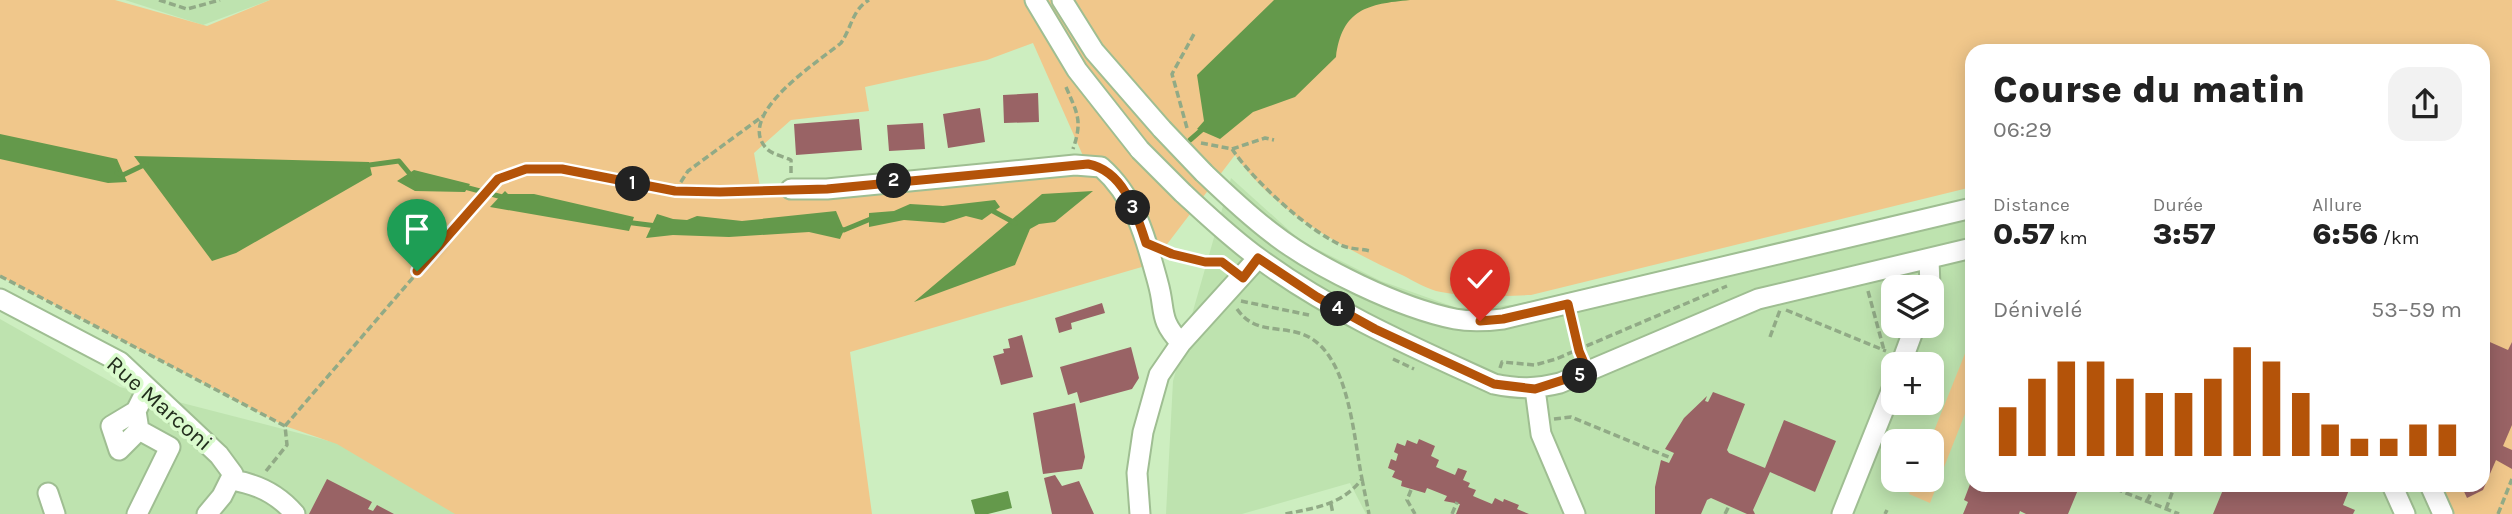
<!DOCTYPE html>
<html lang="fr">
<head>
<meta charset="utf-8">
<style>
	:root { --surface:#fff; --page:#f2f2f2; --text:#222; --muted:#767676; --accent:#b45309 }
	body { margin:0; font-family:Karla,sans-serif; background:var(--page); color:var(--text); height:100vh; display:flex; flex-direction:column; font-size:26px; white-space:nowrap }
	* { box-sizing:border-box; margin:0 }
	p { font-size:23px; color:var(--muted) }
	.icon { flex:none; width:38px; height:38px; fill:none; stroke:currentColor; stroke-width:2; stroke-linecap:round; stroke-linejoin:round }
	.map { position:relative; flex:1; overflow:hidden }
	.sheet { position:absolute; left:1965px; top:44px; width:525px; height:448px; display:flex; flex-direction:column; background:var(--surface); border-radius:21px; box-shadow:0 4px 18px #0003 }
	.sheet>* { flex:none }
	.fabs { position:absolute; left:1881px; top:275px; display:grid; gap:14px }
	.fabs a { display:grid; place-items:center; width:63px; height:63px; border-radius:14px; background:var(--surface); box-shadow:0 4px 18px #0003; font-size:35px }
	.pin { position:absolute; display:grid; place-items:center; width:60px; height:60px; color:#fff; margin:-72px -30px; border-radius:50% 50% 50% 0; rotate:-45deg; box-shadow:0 0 7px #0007 }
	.pin .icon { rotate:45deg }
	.km { position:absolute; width:35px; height:35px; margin:-18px; border-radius:50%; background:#222; color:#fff; font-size:19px; line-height:35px; text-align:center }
	.round { display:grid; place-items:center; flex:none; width:74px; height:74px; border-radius:21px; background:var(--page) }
	.overview { display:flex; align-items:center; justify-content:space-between; height:119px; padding:0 28px }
	h1 { font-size:38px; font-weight:800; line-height:52px }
	.stats { display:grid; grid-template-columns:repeat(3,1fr); gap:10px; height:119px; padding:7px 28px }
	.stats div { display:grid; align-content:center }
	.stats b { font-size:30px; font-weight:800 }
	.stats small { font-size:19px; font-weight:400 }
	.stats p { font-size:19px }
	.chart { height:196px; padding:14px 28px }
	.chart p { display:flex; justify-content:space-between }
	.chart svg { width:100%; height:126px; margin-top:7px; stroke:var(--accent); stroke-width:6 }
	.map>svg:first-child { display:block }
	.built { fill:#bee3af; fill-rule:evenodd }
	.green { fill:#f0c78b; fill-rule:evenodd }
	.water { fill:#64994b }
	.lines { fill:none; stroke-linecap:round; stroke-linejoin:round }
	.stream { stroke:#64994b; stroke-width:5 }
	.building { fill:#996365 }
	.minor-casing { stroke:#9fbe92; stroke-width:23 }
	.path { stroke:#91aa86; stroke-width:3.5; stroke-dasharray:7 3.5; stroke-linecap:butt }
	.minor { stroke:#fff; stroke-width:19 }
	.minor-bridge-casing { stroke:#9fbe92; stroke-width:23; stroke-linecap:butt }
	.minor-bridge { stroke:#fff; stroke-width:19 }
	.route-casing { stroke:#fff; stroke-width:14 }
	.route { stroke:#b45309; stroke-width:9 }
	.labels { text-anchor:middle; stroke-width:7; stroke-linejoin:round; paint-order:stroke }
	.street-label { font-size:23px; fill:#232f1e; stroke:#dafbcd }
</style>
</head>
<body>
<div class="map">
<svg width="2512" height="514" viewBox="0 0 2512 514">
	<rect width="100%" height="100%" fill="#cdeec0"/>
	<path class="built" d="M125 0H270L203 25Z
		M1231 178 1301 241 1381 281 1457 308 1513 305 1972 197V485H2483L2512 514H1366L1350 483 1242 514H1166L1173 381ZM1894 287H1932V326H1894ZM1894 364H1932V402H1894ZM1894 441H1932V480H1894Z
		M0 319 120 387 337 443 458 514H0Z"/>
	<path class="green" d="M0 0H115L207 26 270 0H2512V514H2452L2440 485H2483V51H1972V187L1531 295C1501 296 1471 298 1441 292 1428 290 1414 281 1402 275 1341 247 1274 211 1235 155L1152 264 850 352 872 514H455L337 444 285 426 0 276ZM1033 43 1084 158 828 185 760 187 754 153 791 120 869 111 865 87 987 60Z
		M1972 336V396L1930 503 1909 494 1915 480H1932L1930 441Z"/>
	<path class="water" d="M1274 0H1410C1368 4 1342 9 1336 57L1295 97 1253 112 1220 139 1197 129 1204 121 1197 75Z
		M0 134 117 159 127 182 108 183 0 159Z
		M134 156 369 162 372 175 236 253 212 261Z
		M414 170 470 184 465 192 415 191 397 181Z
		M505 191 508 194H534L634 217 629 231 490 207Z
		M1093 191 1055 222 1039 224 1030 229 1015 265 914 302 1042 194Z
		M995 200 1000 207 982 220 966 216 944 223 904 220 869 227V213L894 211 910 204 943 206Z
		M836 211 844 230 840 239 809 232 729 237 673 235 646 238 657 214 673 219 687 220 697 216 742 221Z
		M1008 491 1012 508 988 514H975L971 500Z"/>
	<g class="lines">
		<path class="stream" d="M1190 140 1205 127
			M362 166 399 161 414 179
			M117 173 123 175 146 164
			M461 186 506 198
			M991 210 1015 223
			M625 222 657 226
			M840 229 844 230 873 218"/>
	</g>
	<path class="building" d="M1038 93 1039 122 1004 123 1003 95Z
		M980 108 985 142 948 148 943 114Z
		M859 119 862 150 796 155 794 124Z
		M923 123 925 149 889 151 887 125Z
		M1102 303 1105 313 1071 323 1072 329 1059 333 1055 318Z
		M1022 335 1033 377 1001 385 993 356 1004 353 1003 349 1010 348 1008 339Z
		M2483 339 2508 350 2512 342V425L2503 446 2512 450V469L2496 460 2483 490 2467 498 2461 485H2483Z
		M1131 347 1139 378 1132 389 1080 403 1077 392 1068 395 1060 367Z
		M1713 392 1745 404 1727 450 1729 453 1765 468 1784 420 1836 441 1815 492 1770 472 1753 510 1755 514H1747L1711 498 1707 500 1701 514H1655V487L1661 460 1669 463 1674 453 1665 449 1684 418 1707 396 1705 401 1708 402Z
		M1075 403 1085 457 1082 469 1043 474 1033 413Z
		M1419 439 1435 446 1431 456 1439 460 1436 467 1455 475 1458 468 1467 471 1463 480 1470 483 1468 487 1476 490 1473 496 1492 504 1495 498 1503 502 1504 499 1519 505 1517 509 1529 514H1456L1460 504 1444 501 1447 496 1427 488 1425 493 1401 486 1402 481 1392 477 1395 471 1388 468 1391 459 1396 461 1398 454 1394 452 1397 443 1405 446 1407 440 1417 444Z
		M1055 475 1062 486 1079 481 1094 514H1052L1044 478Z
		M327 479 372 502 368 509 373 511 377 505 394 514H309Z
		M1972 479V485H2080L2068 514H2026L2020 511 2019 514H1963L1968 502 1964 500Z
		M2225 485H2351L2343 505 2355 510 2353 514H2213Z"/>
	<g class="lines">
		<defs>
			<path id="minor" d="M1035 0 1077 70 1140 150
				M1062 0 1094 51 1162 129
				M1204 173C1226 194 1248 215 1272 233 1317 268 1400 308 1455 319 1471 322 1487 321 1503 319L1972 208
				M791 189H827L1075 165 1101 167C1136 198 1146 239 1158 283 1166 311 1158 319 1181 343
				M1183 193C1208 216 1232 239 1260 259 1332 312 1413 347 1494 384 1518 389 1536 389 1560 383L1758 299 1972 248
				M1929 259 1930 287
				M0 299 120 362 219 455 233 474 222 496 207 514
				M1901 364 1915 326
				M1535 389 1541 434 1575 514
				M136 411 111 426 119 450 139 430 136 411 147 389
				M230 480C255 483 278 494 295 514
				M2392 485 2405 514
				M2430 485 2443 514
				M48 493 55 514
				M137 514 170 447 139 430
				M1140 514 1137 473 1143 432 1159 375 1181 343 1258 258
				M1842 514 1894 384"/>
		</defs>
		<use href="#minor" class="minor-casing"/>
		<path class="path" d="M159 0 187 9 220 0
			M1066 87C1077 113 1083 120 1073 149
			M1187 128 1172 74 1194 34
			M1201 143 1232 149C1253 180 1308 231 1343 246 1351 249 1362 249 1370 251
			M1232 149 1265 138 1274 140
			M791 173V160C784 157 772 154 767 149 733 115 821 60 841 43 852 27 852 10 869 0
			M675 191 688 171 763 116
			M1169 252C1183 257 1221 261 1229 267
			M0 276 285 426
			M1868 291 1884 350
			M1241 301 1309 315
			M1237 309C1254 333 1275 326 1299 333 1349 347 1353 435 1362 479 1342 505 1315 508 1285 514
			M1786 310 1886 351
			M1572 321 1579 351
			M1770 337 1780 310
			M1393 359 1414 369
			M1500 368 1502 362 1535 365 1556 359 1727 286
			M1554 419 1571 417 1671 458
			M285 426 498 179 526 169H562L675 191 775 190
			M266 471 287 445 285 426
			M1362 479 1369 514
			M2106 485 2179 514
			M1411 490 1407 500 1415 514
			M2147 501 2155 485
			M1331 504 1333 514
			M2166 509 2175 485
			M1452 514 1457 502
			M1725 514 1729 506
			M1885 514 1887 510
			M2498 514 2512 479"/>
		<use href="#minor" class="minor"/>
		<defs>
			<path id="minor-bridge" d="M1162 129 1204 173
				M1140 150 1183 193"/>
		</defs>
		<use href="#minor-bridge" class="minor-bridge-casing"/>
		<use href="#minor-bridge" class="minor-bridge"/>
	</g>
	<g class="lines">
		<defs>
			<path id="route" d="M417 271 498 179 526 169H562L675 191 720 192 827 189 1088 164C1124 171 1136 212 1146 243L1172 254 1205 262H1222L1243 278 1258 258 1317 297 1375 329 1494 384 1535 389 1588 372 1579 351 1568 304 1503 319 1480 321"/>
		</defs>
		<use href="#route" class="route-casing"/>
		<use href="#route" class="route"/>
	</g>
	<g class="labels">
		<g class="street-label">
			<text transform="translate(160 403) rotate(41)" y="8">Rue Marconi</text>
		</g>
	</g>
</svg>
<div class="fabs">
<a><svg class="icon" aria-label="layers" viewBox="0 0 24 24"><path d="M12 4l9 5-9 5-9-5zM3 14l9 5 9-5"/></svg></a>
<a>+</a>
<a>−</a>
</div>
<div class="pin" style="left:417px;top:271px;background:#1e9e55"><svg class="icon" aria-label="arrive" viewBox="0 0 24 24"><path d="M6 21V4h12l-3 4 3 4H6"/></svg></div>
<div class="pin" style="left:1480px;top:321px;background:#d93025"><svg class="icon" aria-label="check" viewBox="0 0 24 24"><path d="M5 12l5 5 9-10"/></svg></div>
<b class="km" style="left:633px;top:184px">1</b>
<b class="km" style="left:894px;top:181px">2</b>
<b class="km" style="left:1133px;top:208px">3</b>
<b class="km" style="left:1338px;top:309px">4</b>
<b class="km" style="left:1580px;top:376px">5</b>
<section class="sheet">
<div class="overview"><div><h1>Course du matin</h1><p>06:29</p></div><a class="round"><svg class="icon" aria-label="share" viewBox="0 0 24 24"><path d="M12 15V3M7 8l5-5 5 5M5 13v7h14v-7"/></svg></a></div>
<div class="stats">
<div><p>Distance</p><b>0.57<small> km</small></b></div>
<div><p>Durée</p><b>3:57</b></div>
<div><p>Allure</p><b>6:56<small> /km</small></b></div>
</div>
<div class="chart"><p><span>Dénivelé</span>53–59 m</p>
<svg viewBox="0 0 160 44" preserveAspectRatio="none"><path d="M5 44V27M15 44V17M25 44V11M35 44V11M45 44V17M55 44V22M65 44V22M75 44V17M85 44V6M95 44V11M105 44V22M115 44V33M125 44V38M135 44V38M145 44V33M155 44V33"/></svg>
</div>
</section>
</div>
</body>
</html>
